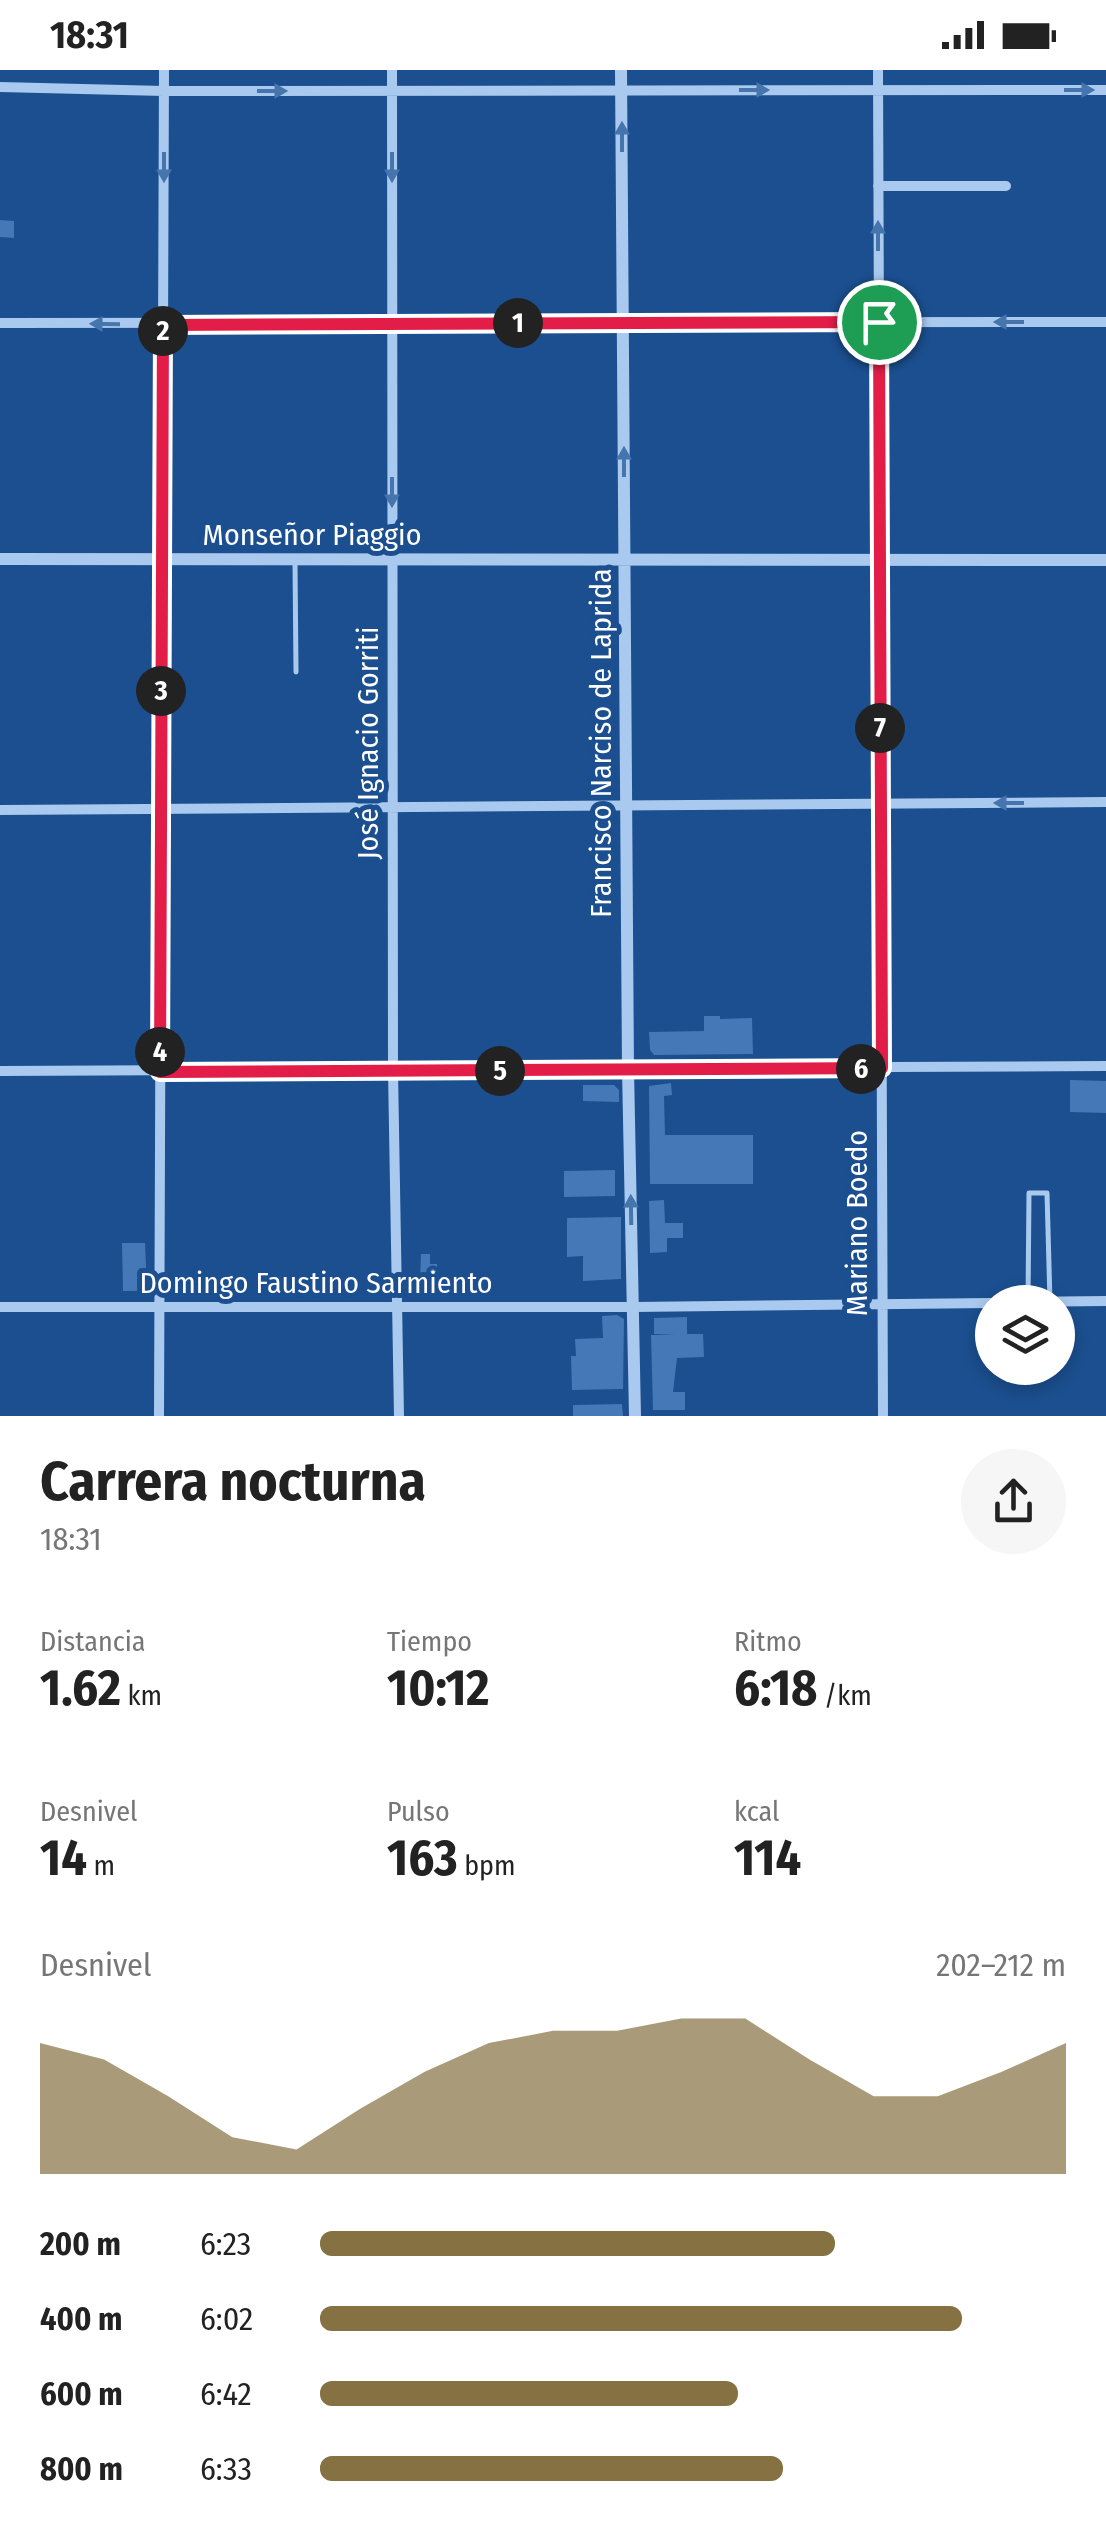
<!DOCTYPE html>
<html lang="es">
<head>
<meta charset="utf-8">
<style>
	:root { --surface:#fff; --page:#f6f6f6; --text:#222; --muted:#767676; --accent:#857141 }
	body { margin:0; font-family:"Fira Sans Condensed",sans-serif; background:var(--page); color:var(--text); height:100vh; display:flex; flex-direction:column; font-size:38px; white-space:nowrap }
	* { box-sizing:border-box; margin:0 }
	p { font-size:32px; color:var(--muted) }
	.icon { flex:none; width:55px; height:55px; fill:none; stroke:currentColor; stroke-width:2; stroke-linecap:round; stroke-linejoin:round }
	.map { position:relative; height:1346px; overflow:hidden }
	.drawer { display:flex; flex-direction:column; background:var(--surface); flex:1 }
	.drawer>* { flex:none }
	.controls { position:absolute; left:975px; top:1215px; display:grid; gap:20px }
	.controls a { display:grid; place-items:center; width:100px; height:100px; border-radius:50%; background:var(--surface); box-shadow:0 5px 15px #0003; font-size:50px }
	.pin { position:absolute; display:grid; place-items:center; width:85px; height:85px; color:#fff; margin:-42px; border:5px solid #fff; border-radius:50%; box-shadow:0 2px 10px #0007 }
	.km { position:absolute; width:50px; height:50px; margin:-25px; border-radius:50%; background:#222; color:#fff; font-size:28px; line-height:50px; text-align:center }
	.round { display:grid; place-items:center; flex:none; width:105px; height:105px; border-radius:52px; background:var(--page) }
	.overview { display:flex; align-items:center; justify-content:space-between; height:170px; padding:0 40px }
	h1 { font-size:55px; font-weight:700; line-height:75px }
	.stats { display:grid; grid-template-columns:repeat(3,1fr); gap:15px; height:170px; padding:10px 40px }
	.stats div { display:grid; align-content:center }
	.stats b { font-size:50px; font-weight:700 }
	.stats small { font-size:28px; font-weight:400 }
	.stats p { font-size:28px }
	.chart { height:280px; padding:20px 40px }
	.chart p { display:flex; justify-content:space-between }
	.chart svg { width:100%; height:180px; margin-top:10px; fill:var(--accent); opacity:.7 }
	ul { padding:0 40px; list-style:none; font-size:32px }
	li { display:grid; grid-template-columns:160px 120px 1fr; align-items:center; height:75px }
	li i { height:25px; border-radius:12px; background:var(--accent) }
	.status { display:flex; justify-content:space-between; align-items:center; height:70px; padding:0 50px; background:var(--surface); direction:ltr }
	.status svg { height:28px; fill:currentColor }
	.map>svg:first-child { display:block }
	.building { fill:#4478b7 }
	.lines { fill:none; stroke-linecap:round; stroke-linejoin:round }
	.service { stroke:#a9c9ee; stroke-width:5 }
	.minor { stroke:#a9c9ee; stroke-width:10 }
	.tertiary { stroke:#a9c9ee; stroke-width:12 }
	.oneway { fill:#4674ac }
	.route-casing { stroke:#fff; stroke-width:20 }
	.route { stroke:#e11d48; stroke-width:12 }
	.labels { text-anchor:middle; stroke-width:10; stroke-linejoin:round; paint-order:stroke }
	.street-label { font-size:30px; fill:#fff; stroke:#1b4f8f }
</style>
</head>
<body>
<div class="status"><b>18:31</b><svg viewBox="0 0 49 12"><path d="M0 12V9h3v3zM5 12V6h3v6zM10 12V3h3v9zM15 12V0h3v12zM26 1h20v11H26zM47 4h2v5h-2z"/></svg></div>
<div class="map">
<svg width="1106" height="1346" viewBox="0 0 1106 1346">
	<rect width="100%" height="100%" fill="#1b4f8f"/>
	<path class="building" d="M0 150 14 151V168L0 167Z
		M704 946H720V949L752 948 753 984 654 985 650 980 649 962 704 961Z
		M1070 1010 1106 1011V1043L1070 1042Z
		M671 1013 672 1025 664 1026 665 1065H753V1114H650L649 1016Z
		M583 1015H614L619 1020V1032L583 1031Z
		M615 1100V1126L564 1127V1101Z
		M664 1130 665 1153H683V1168H667V1182L650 1183 649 1131Z
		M621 1147V1209L583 1211V1186L567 1187V1148Z
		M122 1173H145L147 1221H123Z
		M421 1184H430V1194H437V1203H447V1215H424L420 1210Z
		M617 1245 624 1249 623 1319 572 1320 571 1286H576L575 1269 603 1268 602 1246Z
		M687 1247V1264H703L704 1287 677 1288 673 1322H685V1340H653L651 1265H675L654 1264V1248Z
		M622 1334 623 1346H573V1335Z"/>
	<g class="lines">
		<path class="service" d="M295 492 296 602
			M1028 1232 1029 1123H1047L1050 1232"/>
		<path class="minor" d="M392 0 393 1001 399 1346
			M878 0 883 1346
			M0 17 164 21 1106 20
			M878 116H1006
			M0 253 1106 252
			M0 740 1106 732
			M0 1001 1106 996
			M1010 1232 1106 1231
			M0 1237H633L992 1233
			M159 1346 164 0"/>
		<path class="tertiary" d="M621 0 628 1000 635 1346
			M0 489 1106 490"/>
	</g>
	<defs><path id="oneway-solid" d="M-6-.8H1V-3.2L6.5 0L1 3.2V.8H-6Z" transform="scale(2.5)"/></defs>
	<g class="oneway">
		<use href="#oneway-solid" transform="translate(754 20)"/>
		<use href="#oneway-solid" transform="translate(1079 20)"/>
		<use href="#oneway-solid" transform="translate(272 21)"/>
		<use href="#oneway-solid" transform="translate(622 67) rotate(-90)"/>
		<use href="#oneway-solid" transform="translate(164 97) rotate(90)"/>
		<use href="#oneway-solid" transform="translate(392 97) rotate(90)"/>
		<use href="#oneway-solid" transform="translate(878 166) rotate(-90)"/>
		<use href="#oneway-solid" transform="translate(1009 252) rotate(180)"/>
		<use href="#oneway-solid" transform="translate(105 254) rotate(-179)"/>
		<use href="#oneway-solid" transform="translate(624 392) rotate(-90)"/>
		<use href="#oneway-solid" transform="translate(392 422) rotate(90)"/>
		<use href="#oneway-solid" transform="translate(1009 733) rotate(180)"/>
		<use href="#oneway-solid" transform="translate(631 1140) rotate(-91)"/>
	</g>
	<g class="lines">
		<defs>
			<path id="route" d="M879 252 882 998 160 1002 163 255Z"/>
		</defs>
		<use href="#route" class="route-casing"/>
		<use href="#route" class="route"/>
	</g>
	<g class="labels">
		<g class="street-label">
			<text x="312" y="475">Monseñor Piaggio</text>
			<text transform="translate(368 673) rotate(-90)" y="10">José Ignacio Gorriti</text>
			<text transform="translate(601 673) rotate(-90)" y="10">Francisco Narciso de Laprida</text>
			<text transform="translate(857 1153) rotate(-90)" y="10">Mariano Boedo</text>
			<text x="316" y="1223">Domingo Faustino Sarmiento</text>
		</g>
	</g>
</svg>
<div class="controls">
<a><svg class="icon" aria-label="layers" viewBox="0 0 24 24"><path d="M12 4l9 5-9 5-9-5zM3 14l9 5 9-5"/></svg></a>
</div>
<div class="pin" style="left:879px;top:252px;background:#1e9e55"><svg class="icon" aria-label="arrive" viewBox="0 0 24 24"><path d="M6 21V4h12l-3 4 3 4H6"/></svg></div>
<b class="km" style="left:518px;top:253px">1</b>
<b class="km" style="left:163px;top:261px">2</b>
<b class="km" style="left:161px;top:621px">3</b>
<b class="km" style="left:160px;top:982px">4</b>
<b class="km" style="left:500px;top:1001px">5</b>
<b class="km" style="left:861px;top:999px">6</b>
<b class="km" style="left:880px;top:658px">7</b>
</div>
<section class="drawer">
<div class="overview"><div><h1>Carrera nocturna</h1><p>18:31</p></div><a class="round"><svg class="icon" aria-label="share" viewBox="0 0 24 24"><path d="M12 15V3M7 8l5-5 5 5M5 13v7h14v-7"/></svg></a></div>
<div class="stats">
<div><p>Distancia</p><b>1.62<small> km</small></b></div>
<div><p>Tiempo</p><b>10:12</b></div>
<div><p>Ritmo</p><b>6:18<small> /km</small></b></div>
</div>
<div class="stats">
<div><p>Desnivel</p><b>14<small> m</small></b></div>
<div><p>Pulso</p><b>163<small> bpm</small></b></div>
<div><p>kcal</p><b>114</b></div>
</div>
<div class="chart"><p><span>Desnivel</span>202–212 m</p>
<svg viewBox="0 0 160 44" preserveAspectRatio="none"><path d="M0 44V12L10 16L20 25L30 35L40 38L50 28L60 19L70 12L80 9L90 9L100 6L110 6L120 16L130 25L140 25L150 19L160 12V44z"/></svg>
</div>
<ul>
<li><b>200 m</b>6:23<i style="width:69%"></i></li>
<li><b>400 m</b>6:02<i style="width:86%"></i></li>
<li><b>600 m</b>6:42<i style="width:56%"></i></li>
<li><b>800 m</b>6:33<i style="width:62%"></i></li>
</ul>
</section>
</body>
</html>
